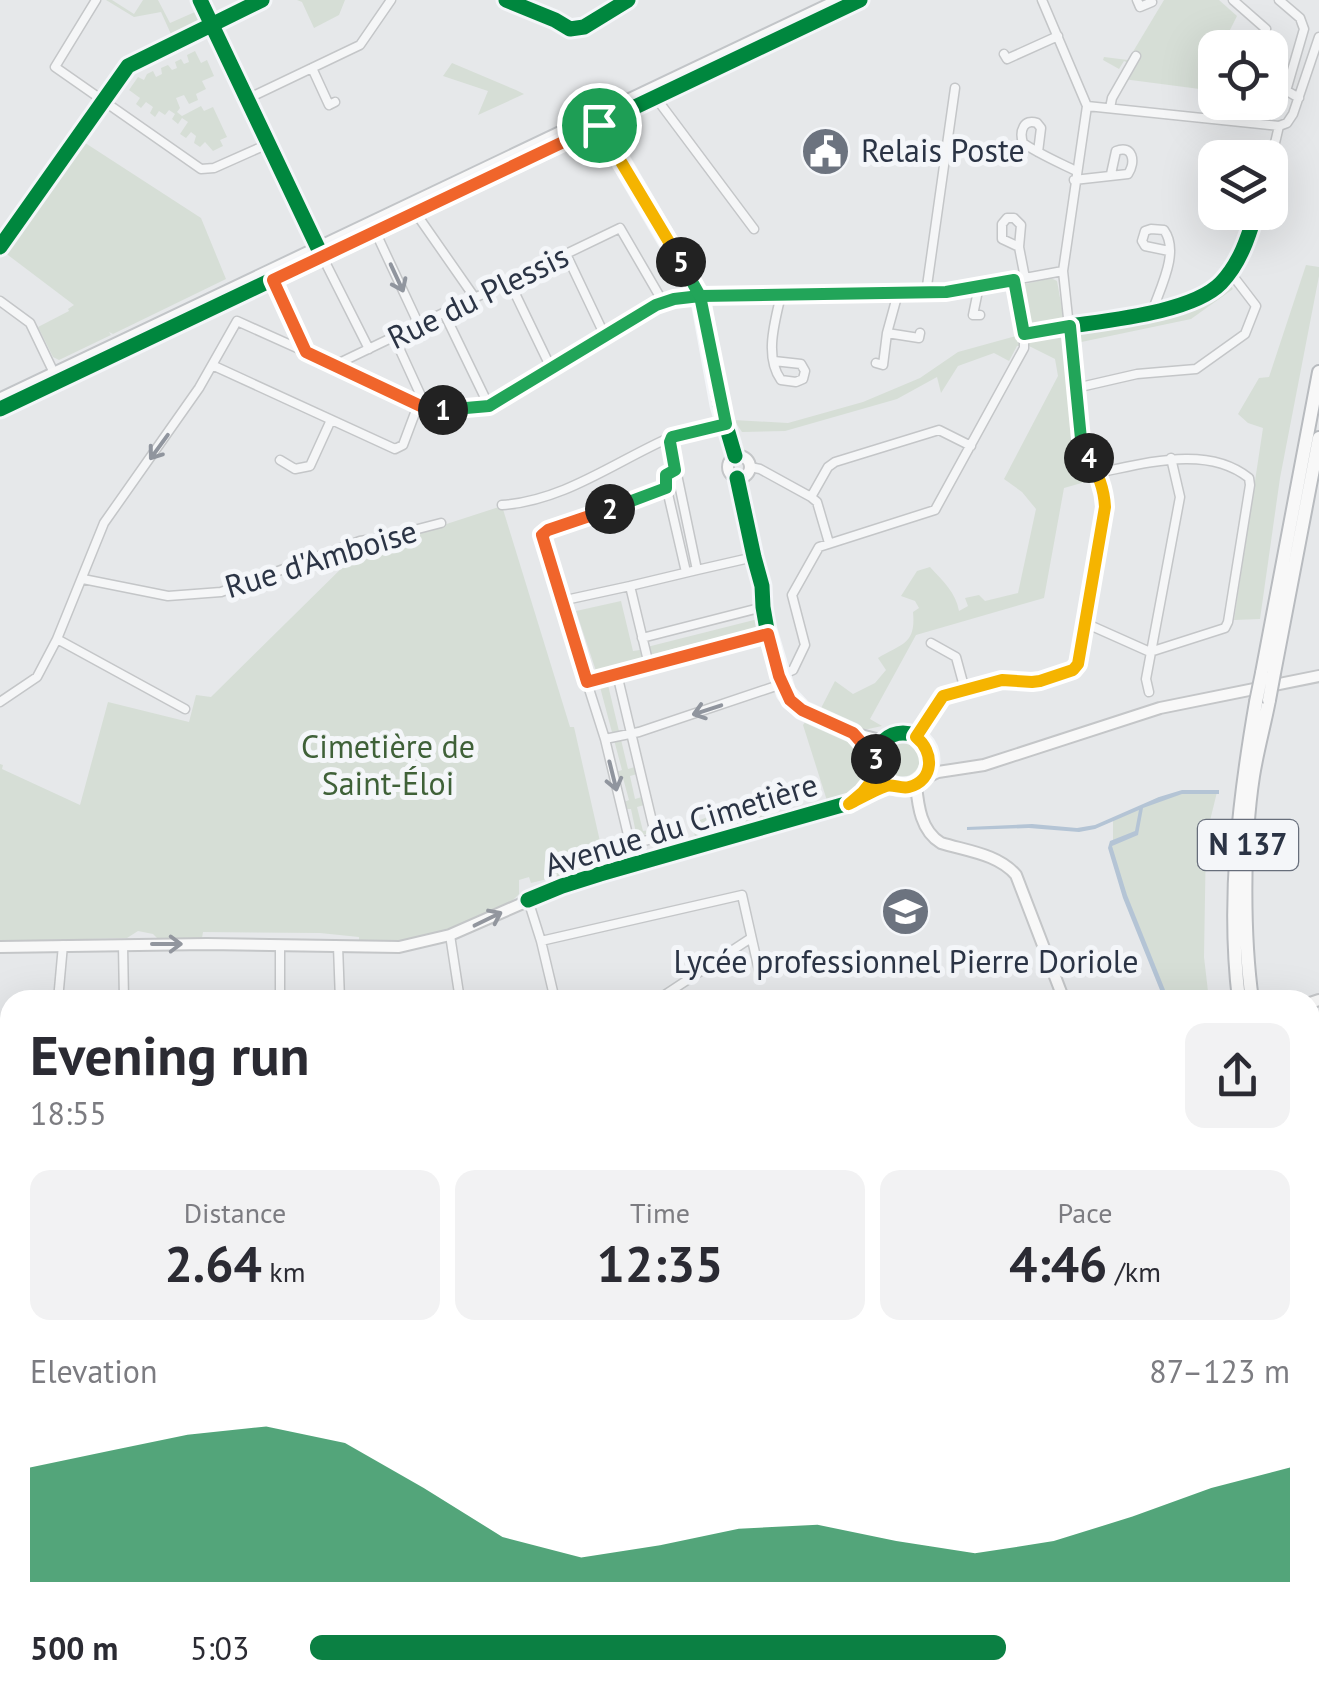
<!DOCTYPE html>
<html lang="en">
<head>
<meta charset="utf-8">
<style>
	:root { --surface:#fff; --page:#f2f2f3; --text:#2b2b33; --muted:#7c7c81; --accent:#0b8043 }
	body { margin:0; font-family:"PT Sans",sans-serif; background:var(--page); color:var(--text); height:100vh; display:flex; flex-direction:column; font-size:38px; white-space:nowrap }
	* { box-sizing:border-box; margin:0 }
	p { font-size:32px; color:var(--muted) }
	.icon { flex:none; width:55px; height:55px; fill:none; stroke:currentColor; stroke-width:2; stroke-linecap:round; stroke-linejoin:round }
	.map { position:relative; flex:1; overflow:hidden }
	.drawer { position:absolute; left:0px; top:990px; width:1320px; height:715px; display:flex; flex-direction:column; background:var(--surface); border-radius:30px 30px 0 0; box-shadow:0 10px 40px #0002 }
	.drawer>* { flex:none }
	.fabs { position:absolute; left:1198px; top:30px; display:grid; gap:20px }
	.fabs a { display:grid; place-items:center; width:90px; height:90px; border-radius:20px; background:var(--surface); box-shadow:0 10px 40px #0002; font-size:50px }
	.pin { position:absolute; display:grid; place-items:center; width:85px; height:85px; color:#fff; margin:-42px; border:5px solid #fff; border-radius:50%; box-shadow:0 2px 10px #0007 }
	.km { position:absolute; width:50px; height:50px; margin:-25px; border-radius:50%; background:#222; color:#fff; font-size:28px; line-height:50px; text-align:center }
	.round { display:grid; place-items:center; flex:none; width:105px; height:105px; border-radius:20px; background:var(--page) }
	.head { display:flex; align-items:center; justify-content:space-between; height:170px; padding:0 30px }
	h1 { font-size:55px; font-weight:700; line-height:75px }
	.figures { display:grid; grid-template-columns:repeat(3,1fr); gap:15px; height:170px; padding:10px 30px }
	.figures div { display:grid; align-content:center; border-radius:20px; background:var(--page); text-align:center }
	.figures b { font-size:50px; font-weight:700 }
	.figures small { font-size:28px; font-weight:400 }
	.figures p { font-size:28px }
	.chart { height:280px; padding:20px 30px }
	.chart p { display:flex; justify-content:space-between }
	.chart svg { width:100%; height:180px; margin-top:10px; fill:var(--accent); opacity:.7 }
	ul { padding:0 30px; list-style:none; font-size:32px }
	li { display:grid; grid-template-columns:160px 120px 1fr; align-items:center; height:75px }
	li i { height:25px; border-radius:12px; background:var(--accent) }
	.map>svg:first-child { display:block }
	.green { fill:#d6ded6 }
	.water { fill:#b4c4d5 }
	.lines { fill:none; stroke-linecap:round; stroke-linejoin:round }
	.street-casing { stroke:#c4c6c8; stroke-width:11 }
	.secondary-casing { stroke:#c4c6c8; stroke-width:14 }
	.primary-casing { stroke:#c2c5c8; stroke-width:15 }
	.highway-casing { stroke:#b8bbbf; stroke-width:16 }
	.street { stroke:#f5f6f7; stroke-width:8 }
	.secondary { stroke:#f8f8f8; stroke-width:10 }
	.primary { stroke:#f8f8f8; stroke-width:11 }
	.highway { stroke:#f8f8f8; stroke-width:12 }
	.rail-casing { stroke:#cecfd2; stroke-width:6 }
	.rail { stroke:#f4f6f9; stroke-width:2.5; stroke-dasharray:8; stroke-linecap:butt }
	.highway-bridge-casing { stroke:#b8bbbf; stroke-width:16; stroke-linecap:butt }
	.highway-bridge { stroke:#f8f8f8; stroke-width:12 }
	.cycleway-casing { stroke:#f4f6f9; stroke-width:21 }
	.cycleway { stroke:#00873e; stroke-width:15 }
	.oneway { stroke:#90959e }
	.oneway2 { stroke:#92969e }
	.split-1-casing { stroke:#fff; stroke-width:20 }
	.split-2-casing { stroke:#fff; stroke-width:20 }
	.split-3-casing { stroke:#fff; stroke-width:20 }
	.split-4-casing { stroke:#fff; stroke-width:20 }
	.split-5-casing { stroke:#fff; stroke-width:20 }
	.split-6-casing { stroke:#fff; stroke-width:20 }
	.split-1 { stroke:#f0652b; stroke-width:12 }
	.split-2 { stroke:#22a559; stroke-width:12 }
	.split-3 { stroke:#f0652b; stroke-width:12 }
	.split-4 { stroke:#f5b400; stroke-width:12 }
	.split-5 { stroke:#22a559; stroke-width:12 }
	.split-6 { stroke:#f5b400; stroke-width:12 }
	.labels { text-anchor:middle; stroke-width:10; stroke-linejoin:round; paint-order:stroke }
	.shield { fill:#f4f6f9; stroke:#676e7b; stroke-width:2.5 }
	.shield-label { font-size:30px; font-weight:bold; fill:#2b3445 }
	.poi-label { font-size:32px; fill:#2b3445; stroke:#f4f6f9; text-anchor:start }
	.street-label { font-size:32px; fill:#2b3445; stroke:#f4f6f9 }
	.park-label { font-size:32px; fill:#3f6138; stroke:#f4f6f9 }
</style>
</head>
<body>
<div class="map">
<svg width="1319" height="1705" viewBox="0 0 1319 1705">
	<rect width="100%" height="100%" fill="#e6e8ea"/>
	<path class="green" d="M106 0H112L134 14 143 0H158L170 23 204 8 212 24 175 43 161 12 134 17Z
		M297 0H345L339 15 314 28 302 2Z
		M1164 0H1219L1237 16 1228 34 1248 47 1215 48V91L1123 79 1131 64 1124 61 1119 69 1103 60 1104 57 1128 60Z
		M195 51 201 63 207 60 214 76 202 81 206 89 196 94 198 100 189 104 184 95 176 98 180 108 177 112 182 116 201 106 204 111 213 107 227 137 220 140 223 146 213 151 205 142 200 147 194 143 196 136 191 132 186 138 180 134 188 122 182 118 178 124 172 119 175 114 169 110 165 115 159 111 155 117 150 113 153 107 146 102 141 108 136 104 140 98 129 90 138 77 144 80 147 74 153 71 156 77 162 74 161 68 168 65 172 70 177 68 175 62 181 59 184 64 189 62 187 55Z
		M452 63 516 90 524 94 478 115 488 91 443 76Z
		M76 137 201 218 226 279 113 334 109 332 111 335 59 360 53 357 38 327 69 311 68 309 74 305 0 249Z
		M1306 265 1319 267V276L1280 478 1260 619 1234 620 1263 428 1248 423 1238 414 1259 378 1269 377Z
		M1051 278 1057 281 1064 320 1060 322 1030 327 1026 323 1021 285Z
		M1226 280 1233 289 1191 319 1067 345 1077 438 1092 480 1064 488 1044 598 916 635 870 719 882 726 859 731 819 712 835 681 853 694 875 683 886 670 878 658C903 643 916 644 913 612L919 608 915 601 901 596 917 571 930 567C943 581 956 593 959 611L968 606 965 598 979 595 985 601 1018 593 1036 509 1022 492 1004 479 1058 376 1055 359 1029 346H1017L1009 361 994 353 958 366 941 393 937 377 897 399 785 431 742 432 734 420 788 423 863 402 920 378 958 352 1016 336H1027L1183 307Z
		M502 506 570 727H574L604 859 600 866 531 883 529 877 519 880V894C499 918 439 936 408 940 392 943 375 942 359 941V937L320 933 203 932 202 938H157L153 934 138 931 127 938 0 941V764L3 765 2 769 80 805 108 702 189 722 196 695 211 697 357 553Z
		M621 601 633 651 640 650 643 662 597 674 576 611Z
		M758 619 760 627 649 655 647 647Z
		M612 679 615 682 608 685 628 769 635 767 637 774 630 776 635 799 642 797 644 805 637 807 643 831 650 830 651 832 637 838 630 837V835L636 833 631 809H625L624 802 629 800 623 778H618L616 772 622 770 600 687 592 688 593 684Z
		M806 721C822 728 844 733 858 744 877 759 868 786 851 799 845 803 837 805 829 807L803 725Z
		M880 761a22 22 0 1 1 44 0a22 22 0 1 1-44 0Z
		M1182 792H1217L1206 837 1204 957 1209 1000H1167L1125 895 1110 844 1113 842V820L1159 797H1171Z
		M755 801 760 803 765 819C752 823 741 823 728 826L726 831 696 839 693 830 700 820 710 816 721 817 730 810 740 809Z
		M10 1629V1668L0 1673V1634Z
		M280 1695H403L382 1705H289L290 1702Z"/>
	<path class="water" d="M1182 790H1219V794H1182L1143 808 1138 835 1112 846 1127 895 1169 1000H1164L1162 995 1123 898 1108 848 1110 841 1135 831 1139 810 1095 829 1079 832 1029 828 967 830V827L1032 824 1077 828 1095 825 1159 797Z"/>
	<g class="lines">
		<defs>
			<path id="street" d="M96 0 55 67 201 169 214 168 268 144
				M200 0 318 248 369 349
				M506 0 555 20 570 29 584 27 628 0
				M1042 0 1087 106
				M1137 0 1140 7 1152 2
				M1233 0 1266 29 1255 48
				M1279 0 1300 18 1304 29 1286 91
				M1004 54 1007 59 1058 36
				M312 68 329 105 335 102
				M1270 81 1299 98
				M656 98 754 229
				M247 99 360 45 391 0
				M1110 108 1112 98 1136 56
				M1279 126 1287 123 1293 114 1319 37
				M1038 152 1041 128 1037 123C1024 118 1019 131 1023 143 1039 154 1058 162 1076 171
				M1215 164 1209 171 1208 182 1215 190
				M1270 164 1279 126
				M1074 180 1128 174C1136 162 1133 144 1116 151L1111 174
				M415 212 475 298
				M375 231 419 325
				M0 247 128 66 262 0
				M1019 247 1002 239V224L1007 218H1014L1021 225 1019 247 1025 278
				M566 254 605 336
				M1063 271 1087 106 1279 126
				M273 280 306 352
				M509 281 551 368
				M979 286 973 315H980
				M926 293 955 88
				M0 301 30 323 54 373
				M1152 312C1160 288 1180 252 1164 230L1151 229 1145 231 1142 241 1145 246 1169 251
				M444 313 489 406
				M887 333 919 338 920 333
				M394 337 427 409
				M774 361 801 364 805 371 803 379 796 382 781 380C764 357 775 321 781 295
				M876 363 883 365 887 333 898 293
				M212 365 395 449 403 445 418 405
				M335 365 620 228 663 302
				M1076 388 1137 374 1196 369 1245 334 1256 306 1230 272
				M280 460 295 469 310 466 331 420
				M750 467 760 469 811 497 817 502 829 543
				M675 470 666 475 665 481 686 572
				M811 497 828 467 835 462 939 430 971 446
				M502 505C564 501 616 461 671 437 688 430 708 428 725 424
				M697 570 754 557
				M83 579 168 596 221 592 360 541 391 536 441 523
				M630 586 697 570 670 441 672 437
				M561 601 542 542 543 532 666 488
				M1085 623 1150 652 1225 628 1228 622 1250 485 1249 478C1207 444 1144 464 1097 473
				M642 638 763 607
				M57 639 185 709
				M931 643 956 657 965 690
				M649 665 768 634
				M779 676 793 670 805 645 792 595 819 547 935 510 1024 348V334
				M587 682 649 665 630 586 561 601 605 739 629 839 636 843 656 838 617 674
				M1149 692 1146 679 1180 497 1171 458
				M0 702 37 677 57 639 104 523 199 388 237 321 335 365 418 405 435 411 489 406 656 305 674 299 709 296 946 293 1014 280
				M916 737 943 697 1001 680 1032 682 1040 681 1073 670 1078 664 1105 507 1101 481 1081 439 1063 271 1014 280 1024 334 1070 326 1076 325C1117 318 1191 313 1221 283 1240 264 1248 238 1256 212
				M605 739 639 732 782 684
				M528 900 541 941 555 1000
				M450 935 460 1000
				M541 941 742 895 760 975
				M123 945 124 1000
				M280 945V1000
				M338 946 340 1000
				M58 1000 63 945
				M650 1000 660 998 751 938
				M1310 1501 1319 1502
				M647 1695 650 1705
				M1078 1695 1080 1705
				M1305 1695 1306 1705
				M153 1705 161 1695
				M466 1705 473 1695
				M579 1705 587 1695
				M695 1705 719 1695"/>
			<path id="secondary" d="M595 118 700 296 720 405 735 456
				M728 467a11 11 0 1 1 22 0a11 11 0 1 1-22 0Z
				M737 478 754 557 762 586 763 607 767 630 786 693 802 710 853 733 884 741
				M876 760a27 27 0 1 1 54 0a27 27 0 1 1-54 0Z
				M923 779 938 772 984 765 1160 708 1319 676
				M916 785C918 806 921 831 941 843 967 851 998 854 1016 875L1064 1000
				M858 797 879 773
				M0 947 207 944 399 947 450 935 562 886 849 803 890 784
				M1310 1003 1319 1000
				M0 1182 10 1183
				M0 1538 10 1535
				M1310 1609 1319 1636"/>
			<path id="primary" d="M0 399 839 0
				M0 409 860 0"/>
			<path id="highway" d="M1262 673 1319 372
				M1274 673 1319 438
				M1239 1000C1227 900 1239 800 1256 702
				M1252 1000C1243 935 1243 841 1253 776 1257 751 1264 726 1269 700
				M1310 1232 1319 1251
				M1310 1271 1319 1292"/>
		</defs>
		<use href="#street" class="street-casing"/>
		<use href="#secondary" class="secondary-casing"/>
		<use href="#primary" class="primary-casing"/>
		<use href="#highway" class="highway-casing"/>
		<use href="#street" class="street"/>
		<use href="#secondary" class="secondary"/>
		<use href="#primary" class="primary"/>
		<use href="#highway" class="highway"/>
		<defs>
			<path id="rail" d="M1310 1083 1319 1079
				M0 1610 10 1606"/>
		</defs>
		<use href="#rail" class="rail-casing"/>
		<use href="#rail" class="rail"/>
		<defs>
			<path id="highway-bridge" d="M1269 700 1274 673
				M1256 702 1262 673"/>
		</defs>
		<use href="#highway-bridge" class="highway-bridge-casing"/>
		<use href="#highway-bridge" class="highway-bridge"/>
		<defs>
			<path id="cycleway" d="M200 0 318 248
				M506 0 555 20 570 29 584 27 628 0
				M595 117 700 296 720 405 735 456
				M0 247 128 66 262 0
				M1070 326C1110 320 1193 312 1221 283 1240 263 1248 238 1256 212
				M0 409 860 0
				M737 478 754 557 762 586 763 607 767 630 786 693 802 710 853 733
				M876 760a27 27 0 1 1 54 0a27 27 0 1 1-54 0Z
				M528 900 562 886 600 874 849 803"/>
		</defs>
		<use href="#cycleway" class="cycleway-casing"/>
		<use href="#cycleway" class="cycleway"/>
	</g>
	<defs><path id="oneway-shaft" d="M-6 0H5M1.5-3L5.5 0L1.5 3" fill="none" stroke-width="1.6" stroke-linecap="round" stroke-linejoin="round" transform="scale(2.5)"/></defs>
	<g class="oneway">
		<use href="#oneway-shaft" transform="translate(397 278) rotate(65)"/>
		<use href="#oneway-shaft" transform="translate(159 447) rotate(126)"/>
		<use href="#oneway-shaft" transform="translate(707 710) rotate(162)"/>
		<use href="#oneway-shaft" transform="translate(613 776) rotate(76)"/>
	</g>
	<g class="oneway2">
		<use href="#oneway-shaft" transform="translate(488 919) rotate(-26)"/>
		<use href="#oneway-shaft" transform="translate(167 944)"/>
	</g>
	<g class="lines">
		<defs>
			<path id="split-1" d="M443 410 427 409 306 352 273 280 599 125"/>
			<path id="split-2" d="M443 410 489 406 656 305 674 299 700 296 726 424 672 437 670 442 675 470 666 475V488L610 509"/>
			<path id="split-3" d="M610 509 548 530 542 535 587 682 768 634 779 676 790 700 802 710 853 733 876 759"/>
			<path id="split-4" d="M876 759 878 773 863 792 849 804C861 798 874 790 886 786 893 784 901 789 909 787 935 780 934 751 916 737L943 696 1002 680 1032 682 1040 681 1073 670 1078 664 1105 507C1104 488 1098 474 1089 458"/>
			<path id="split-5" d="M681 262 700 296 946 292 1014 280 1024 334 1070 326 1081 439 1089 458"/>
			<path id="split-6" d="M599 125 681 262"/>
		</defs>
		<use href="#split-1" class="split-1-casing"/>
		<use href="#split-2" class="split-2-casing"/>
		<use href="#split-3" class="split-3-casing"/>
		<use href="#split-4" class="split-4-casing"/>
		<use href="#split-5" class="split-5-casing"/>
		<use href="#split-6" class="split-6-casing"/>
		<use href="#split-1" class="split-1"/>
		<use href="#split-2" class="split-2"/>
		<use href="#split-3" class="split-3"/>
		<use href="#split-4" class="split-4"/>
		<use href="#split-5" class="split-5"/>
		<use href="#split-6" class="split-6"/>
	</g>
	<defs>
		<symbol id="civic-disc" viewBox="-11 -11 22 22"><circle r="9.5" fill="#6c737f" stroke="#f4f6f9"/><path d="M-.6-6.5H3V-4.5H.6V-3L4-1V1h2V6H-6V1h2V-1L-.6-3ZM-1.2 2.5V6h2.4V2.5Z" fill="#fff"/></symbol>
		<symbol id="school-disc" viewBox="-11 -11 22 22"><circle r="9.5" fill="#6c737f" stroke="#f4f6f9"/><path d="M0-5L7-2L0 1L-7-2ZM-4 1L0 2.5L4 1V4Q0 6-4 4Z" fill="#fff"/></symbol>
	</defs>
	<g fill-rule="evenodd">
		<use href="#civic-disc" x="798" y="124" width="55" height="55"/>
		<use href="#school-disc" x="878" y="884" width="55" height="55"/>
	</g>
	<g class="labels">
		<rect class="shield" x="1198" y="820" width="100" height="50" rx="8"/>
		<g class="shield-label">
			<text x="1248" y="855">N 137</text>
		</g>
		<g class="poi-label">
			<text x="861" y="162">Relais Poste</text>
			<text x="906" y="973" text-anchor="middle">Lycée professionnel Pierre Doriole</text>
		</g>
		<g class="street-label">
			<text transform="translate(478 297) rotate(-26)" y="11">Rue du Plessis</text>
			<text transform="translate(321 559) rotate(-17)" y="11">Rue d'Amboise</text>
			<text transform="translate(681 825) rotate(-17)" y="11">Avenue du Cimetière</text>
		</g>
		<g class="park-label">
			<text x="388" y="758">Cimetière de<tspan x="388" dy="37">Saint-Éloi</tspan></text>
		</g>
	</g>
</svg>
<div class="fabs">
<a><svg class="icon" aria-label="locate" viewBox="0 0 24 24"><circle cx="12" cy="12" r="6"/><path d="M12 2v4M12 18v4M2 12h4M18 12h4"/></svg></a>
<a><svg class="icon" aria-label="layers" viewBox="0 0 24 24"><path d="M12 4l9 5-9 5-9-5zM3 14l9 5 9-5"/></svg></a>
</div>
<div class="pin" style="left:599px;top:125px;background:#1e9e55"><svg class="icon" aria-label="arrive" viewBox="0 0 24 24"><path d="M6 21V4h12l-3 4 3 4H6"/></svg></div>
<b class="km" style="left:443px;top:410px">1</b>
<b class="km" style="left:610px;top:509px">2</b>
<b class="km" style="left:876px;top:759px">3</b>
<b class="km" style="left:1089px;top:458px">4</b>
<b class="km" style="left:681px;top:262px">5</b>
<section class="drawer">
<div class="head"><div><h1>Evening run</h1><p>18:55</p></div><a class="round"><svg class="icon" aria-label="share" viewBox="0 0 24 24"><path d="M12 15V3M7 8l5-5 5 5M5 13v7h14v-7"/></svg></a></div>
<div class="figures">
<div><p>Distance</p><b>2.64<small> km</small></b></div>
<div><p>Time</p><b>12:35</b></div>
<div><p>Pace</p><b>4:46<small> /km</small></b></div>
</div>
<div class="chart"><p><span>Elevation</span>87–123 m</p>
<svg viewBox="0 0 160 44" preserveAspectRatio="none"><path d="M0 44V16L10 12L20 8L30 6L40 10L50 21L60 33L70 38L80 35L90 31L100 30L110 34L120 37L130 34L140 28L150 21L160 16V44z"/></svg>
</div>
<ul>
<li><b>500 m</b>5:03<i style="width:71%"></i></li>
</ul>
</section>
</div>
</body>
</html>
